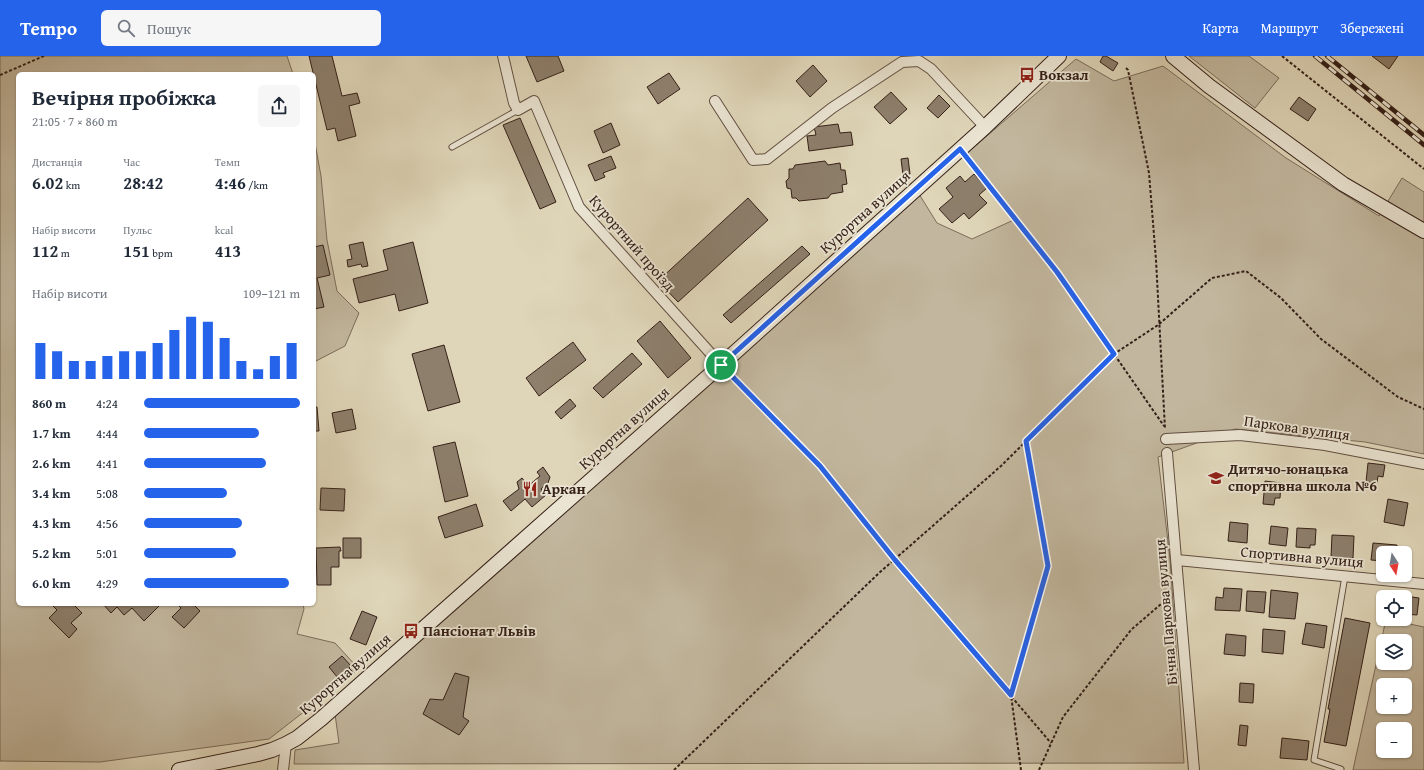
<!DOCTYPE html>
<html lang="uk">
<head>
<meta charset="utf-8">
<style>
	:root { --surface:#fff; --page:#f6f6f7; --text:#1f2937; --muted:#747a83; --accent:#2563eb }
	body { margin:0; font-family:"Gentium Book Plus",serif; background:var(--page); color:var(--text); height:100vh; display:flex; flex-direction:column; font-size:15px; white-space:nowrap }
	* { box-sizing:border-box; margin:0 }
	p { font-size:13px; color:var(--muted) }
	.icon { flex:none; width:22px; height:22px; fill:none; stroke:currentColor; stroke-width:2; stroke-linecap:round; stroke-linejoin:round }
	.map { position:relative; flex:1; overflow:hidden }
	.details { position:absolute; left:16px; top:16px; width:300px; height:534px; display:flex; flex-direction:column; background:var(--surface); border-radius:6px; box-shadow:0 1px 3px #0004 }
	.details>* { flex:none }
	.needle { width:26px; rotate:169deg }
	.buttons { position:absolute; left:1376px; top:490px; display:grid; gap:8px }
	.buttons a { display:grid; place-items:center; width:36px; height:36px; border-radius:6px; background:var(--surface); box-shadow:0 1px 3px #0004; font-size:20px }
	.pin { position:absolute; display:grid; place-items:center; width:34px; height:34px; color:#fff; margin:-17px; border:2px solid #fff; border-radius:50%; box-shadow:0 1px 4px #0007 }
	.round { display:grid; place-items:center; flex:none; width:42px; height:42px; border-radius:6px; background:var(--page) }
	.headline { display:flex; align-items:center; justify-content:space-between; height:68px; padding:0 16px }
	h1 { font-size:22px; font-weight:600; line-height:30px }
	.stats { display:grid; grid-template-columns:repeat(3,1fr); gap:6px; height:68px; padding:4px 16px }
	.stats div { display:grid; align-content:center }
	.stats b { font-size:17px; font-weight:600 }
	.stats small { font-size:11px; font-weight:400 }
	.stats p { font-size:11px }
	.chart { height:112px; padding:8px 16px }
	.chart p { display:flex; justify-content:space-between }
	.chart svg { width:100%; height:72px; margin-top:4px; stroke:var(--accent); stroke-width:6 }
	ul { padding:0 16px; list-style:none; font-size:13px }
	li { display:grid; grid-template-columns:64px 48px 1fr; align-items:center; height:30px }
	li i { height:10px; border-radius:5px; background:var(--accent) }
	header { display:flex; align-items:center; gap:24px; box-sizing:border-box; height:56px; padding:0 20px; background:var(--accent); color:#fff }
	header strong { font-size:19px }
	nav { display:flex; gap:22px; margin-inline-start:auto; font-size:14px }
	.search { width:280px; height:36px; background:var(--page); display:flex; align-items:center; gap:10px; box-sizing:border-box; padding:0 14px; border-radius:6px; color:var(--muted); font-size:15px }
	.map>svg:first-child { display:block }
	.green { fill:#c2b79e; stroke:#7c6c5b; fill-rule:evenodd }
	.building { fill:#8d7f6c; stroke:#352018 }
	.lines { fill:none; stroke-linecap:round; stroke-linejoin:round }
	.service-casing { stroke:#604e40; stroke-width:7 }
	.minor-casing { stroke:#604e40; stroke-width:12 }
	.secondary-casing { stroke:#352018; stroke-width:16 }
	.path { stroke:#352018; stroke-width:2; stroke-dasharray:3 2; stroke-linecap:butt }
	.service { stroke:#eae4d2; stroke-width:5 }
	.minor { stroke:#eae4d2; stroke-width:10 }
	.secondary { stroke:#eae4d2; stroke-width:14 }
	.rail-casing { stroke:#352018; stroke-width:4.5 }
	.rail { stroke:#eae4d2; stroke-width:3; stroke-dasharray:9; stroke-linecap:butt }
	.route-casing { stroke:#fff; stroke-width:8 }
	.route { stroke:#2563eb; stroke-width:5 }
	.labels { text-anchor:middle; stroke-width:3.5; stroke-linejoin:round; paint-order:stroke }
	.poi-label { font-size:15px; font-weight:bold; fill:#352018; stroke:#eae4d2; text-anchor:start }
	.street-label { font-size:15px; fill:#352018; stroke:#eae4d2 }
</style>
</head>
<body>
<header>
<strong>Tempo</strong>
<div class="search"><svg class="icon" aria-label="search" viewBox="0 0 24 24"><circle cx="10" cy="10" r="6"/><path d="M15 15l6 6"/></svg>Пошук</div>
<nav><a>Карта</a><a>Маршрут</a><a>Збережені</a></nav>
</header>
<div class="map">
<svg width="1424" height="714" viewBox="0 0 1424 714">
	<rect width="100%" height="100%" fill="#dfd6b9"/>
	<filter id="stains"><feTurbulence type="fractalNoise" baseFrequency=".005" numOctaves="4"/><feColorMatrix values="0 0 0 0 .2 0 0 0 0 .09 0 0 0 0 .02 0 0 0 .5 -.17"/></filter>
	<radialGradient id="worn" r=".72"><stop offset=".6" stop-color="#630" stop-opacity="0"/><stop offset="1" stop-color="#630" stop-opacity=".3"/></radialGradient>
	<path class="green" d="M0 0H287L293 18H18V548H303L304 553 297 578 335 587 359 613 269 683 100 706 0 705Z
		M1189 0H1249L1279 22 1255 52Z
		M1076 3 1114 25 1163 10 1286 102 1379 160 1402 122 1424 136V398L1365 386 1235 373 1158 401 1170 503 1184 707 294 708 295 694 339 687 335 658 608 418 919 138 937 167 972 183 1018 162 966 98Z
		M314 82 321 120 327 184 337 235 359 257 345 290 314 306Z
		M1386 563 1424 571V714H1353ZM1383 585H1405V607H1383ZM1383 629H1405V651H1383ZM1383 673H1405V695H1383Z"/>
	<path class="building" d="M309 0H332L342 40 357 37 360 47 349 50 356 80 338 85 335 72 327 74Z
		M526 0H558L564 15 537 26Z
		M1103 0H1106L1118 7 1113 15 1100 6Z
		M1372 0H1398L1389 13Z
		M813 9 827 25 810 41 796 25Z
		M669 17 680 33 658 48 647 31Z
		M891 36 907 53 890 68 874 51Z
		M939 39 950 50 938 62 927 52Z
		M1299 41 1316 53 1308 65 1290 53Z
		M520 62 556 146 540 153 503 69Z
		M611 67 620 89 603 97 594 75Z
		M838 68 840 77 851 76 853 89 809 95 807 80 816 79 814 71Z
		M611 100 616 112 603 117 605 121 595 125 588 109Z
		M908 102 910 118 903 119 901 103Z
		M825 105 828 109 840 107 841 114H845L847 128 842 129 843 136 831 138 828 142 799 145 796 142H792L791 133 787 132 786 125 789 122V113H793L795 109Z
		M974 118 987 132 979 139 987 147 969 163 964 157 952 167 939 153 953 141 946 132 960 120 965 126Z
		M748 142 768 164 678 246 658 225Z
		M363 186 368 210 362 211 361 208 348 211 347 204 352 203 349 189Z
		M413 186 428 247 399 255 395 238 359 247 353 223 388 214 383 194Z
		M323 189 330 219 317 222 324 251 314 253V191Z
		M802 190 810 198 731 267 723 259Z
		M660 265 691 302 668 322 637 285Z
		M573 286 586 304 539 340 526 322Z
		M444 289 460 346 428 355 412 298Z
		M632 297 642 308 603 342 593 332Z
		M570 343 576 350 561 363 555 356Z
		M314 351H317L319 375H314Z
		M352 353 356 373 336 377 332 357Z
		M455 386 468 440 445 446 433 391Z
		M1368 407 1385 409 1383 421 1378 420 1377 427 1366 426Z
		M543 411 550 421 548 427 541 433 546 439 532 451 525 443 511 455 503 445 519 433 517 426 522 422 528 430 540 420 537 416Z
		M1265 425 1281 427 1280 442H1275L1274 449 1263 448Z
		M321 432 345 433 344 455 320 454Z
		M1388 443 1408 447 1404 470 1384 466Z
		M476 448 483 470 445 482 438 461Z
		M1230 466 1248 468 1247 487 1228 485Z
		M1271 470 1288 472 1286 490 1269 488Z
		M1297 472 1316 473 1315 489H1310V492L1296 491Z
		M1332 479 1354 480 1353 502 1331 501Z
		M343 482H361V502H343Z
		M1373 487 1397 489V497H1383V505L1371 504Z
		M340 491 341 495H339V511H331V529H317L316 492Z
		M1224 532 1242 533 1240 555 1215 554 1216 541 1223 542Z
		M1271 534 1298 537 1295 563 1269 561Z
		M1247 535 1266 536 1264 557 1246 555Z
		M1398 539 1419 542 1417 559 1405 558V541H1398Z
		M51 548H73L82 557 71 567 77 573 69 582 49 562 57 554Z
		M103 548H161L144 565 132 552 124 559 117 551 111 557Z
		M177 548H193L200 555 184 572 172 561 181 552Z
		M362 555 377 561 366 589 350 583Z
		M1345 562 1370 567 1346 690 1324 686 1330 653H1328Z
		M1306 567 1327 570 1324 592 1302 588Z
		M1263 573 1285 575 1283 598 1262 596Z
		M1226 578 1246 580 1245 600 1224 598Z
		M342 600 351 610 349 612 353 616 345 622 342 618 338 622 329 611Z
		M455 617 469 621 463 661 469 665 459 679 423 658 430 643 443 644Z
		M1240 627 1254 628 1253 647 1239 646Z
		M1240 669 1248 670 1246 690 1238 689Z
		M1282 682 1309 685 1307 704 1280 702Z"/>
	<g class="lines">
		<defs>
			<path id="service" d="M452 91 518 54
				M1341 713 1314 704 1345 520"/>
			<path id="minor" d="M503 0 514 47 518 54 534 45 579 151 721 309
				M715 45 753 104 767 103 832 52 902 6 919 5 931 13 985 71
				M1166 383 1240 379 1325 389 1424 408
				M1167 397 1194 714
				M1177 504 1424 528
				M283 714 286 688"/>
			<path id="secondary" d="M1173 0 1209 30 1343 128 1424 175
				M179 714 258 698 272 694 286 688 297 682 321 663 721 309 985 71 1059 0"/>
		</defs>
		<use href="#service" class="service-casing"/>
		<use href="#minor" class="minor-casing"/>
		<use href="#secondary" class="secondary-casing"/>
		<path class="path" d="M1282 0 1424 113
			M1126 12 1128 14 1149 117 1156 204 1165 373
			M0 19 44 0
			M968 103 1057 216 1164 370
			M729 317 820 410 895 504 1051 687
			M674 714 879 517 1001 410 1114 298 1158 269 1212 222 1246 215 1281 242 1321 283 1398 341 1424 353
			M1021 714 1011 639 1048 510 1026 385
			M1039 714 1063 661 1131 574 1169 541"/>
		<use href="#service" class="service"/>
		<use href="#minor" class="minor"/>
		<use href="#secondary" class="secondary"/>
		<defs>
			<path id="rail" d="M1315 0 1424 89
				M1327 0 1424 79"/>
		</defs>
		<use href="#rail" class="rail-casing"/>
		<use href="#rail" class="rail"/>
	</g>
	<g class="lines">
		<defs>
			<path id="route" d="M960 93 1057 216 1114 298 1026 385 1048 510 1011 639 895 504 820 410 721 309Z"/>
		</defs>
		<use href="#route" class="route-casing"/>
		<use href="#route" class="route"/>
	</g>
	<defs>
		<symbol id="bus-bare" viewBox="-9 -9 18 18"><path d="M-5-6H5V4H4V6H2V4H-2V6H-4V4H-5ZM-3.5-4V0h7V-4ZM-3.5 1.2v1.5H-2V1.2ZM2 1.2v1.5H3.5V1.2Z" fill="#8f2418" stroke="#eae4d2" stroke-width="2.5" paint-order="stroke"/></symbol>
		<symbol id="school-bare" viewBox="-9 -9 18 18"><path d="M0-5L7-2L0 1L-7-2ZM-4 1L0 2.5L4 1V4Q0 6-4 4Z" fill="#8f2418" stroke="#eae4d2" stroke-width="2.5" paint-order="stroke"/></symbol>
		<symbol id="restaurant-bare" viewBox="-9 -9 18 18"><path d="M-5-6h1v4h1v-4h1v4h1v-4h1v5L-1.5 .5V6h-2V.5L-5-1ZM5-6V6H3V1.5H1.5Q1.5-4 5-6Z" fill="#8f2418" stroke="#eae4d2" stroke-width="2.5" paint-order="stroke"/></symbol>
	</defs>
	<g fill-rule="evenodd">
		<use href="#bus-bare" x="1016" y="8" width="22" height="22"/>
		<use href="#school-bare" x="1205" y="411" width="22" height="22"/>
		<use href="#restaurant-bare" x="519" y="422" width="22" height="22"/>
		<use href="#bus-bare" x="400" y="564" width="22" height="22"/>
	</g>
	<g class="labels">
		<g class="poi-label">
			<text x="1039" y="24">Вокзал</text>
			<text x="1228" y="418">Дитячо-юнацька<tspan x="1228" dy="17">спортивна школа №6</tspan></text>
			<text x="542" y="438">Аркан</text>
			<text x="423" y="580">Пансіонат Львів</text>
		</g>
		<g class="street-label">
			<text transform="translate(865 156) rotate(-42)" y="5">Курортна вулиця</text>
			<text transform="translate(632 187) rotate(49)" y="5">Курортний проїзд</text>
			<text transform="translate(624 372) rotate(-42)" y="5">Курортна вулиця</text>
			<text transform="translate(1297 372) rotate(8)" y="5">Паркова вулиця</text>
			<text transform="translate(1302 501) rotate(5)" y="5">Спортивна вулиця</text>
			<text transform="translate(1166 556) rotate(-95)" y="5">Бічна Паркова вулиця</text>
			<text transform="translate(345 618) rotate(-41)" y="5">Курортна вулиця</text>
		</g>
	</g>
	<rect width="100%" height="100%" filter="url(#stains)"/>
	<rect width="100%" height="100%" fill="url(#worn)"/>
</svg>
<div class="buttons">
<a><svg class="needle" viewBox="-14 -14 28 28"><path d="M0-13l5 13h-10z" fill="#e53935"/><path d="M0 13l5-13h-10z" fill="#747a83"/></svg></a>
<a><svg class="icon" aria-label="locate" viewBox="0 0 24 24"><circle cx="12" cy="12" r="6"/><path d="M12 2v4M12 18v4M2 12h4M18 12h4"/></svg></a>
<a><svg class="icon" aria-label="layers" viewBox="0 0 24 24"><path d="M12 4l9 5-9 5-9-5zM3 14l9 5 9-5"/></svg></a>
<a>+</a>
<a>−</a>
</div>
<div class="pin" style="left:721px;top:309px;background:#1e9e55"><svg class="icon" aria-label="arrive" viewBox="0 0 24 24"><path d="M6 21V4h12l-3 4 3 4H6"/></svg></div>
<section class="details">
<div class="headline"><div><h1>Вечірня пробіжка</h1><p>21:05 · 7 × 860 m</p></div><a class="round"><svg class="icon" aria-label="share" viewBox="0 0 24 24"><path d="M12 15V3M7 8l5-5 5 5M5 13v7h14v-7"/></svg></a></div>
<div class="stats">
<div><p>Дистанція</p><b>6.02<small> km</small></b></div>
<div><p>Час</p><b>28:42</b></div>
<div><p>Темп</p><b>4:46<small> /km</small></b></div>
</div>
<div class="stats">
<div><p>Набір висоти</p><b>112<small> m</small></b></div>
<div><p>Пульс</p><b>151<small> bpm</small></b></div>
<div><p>kcal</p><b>413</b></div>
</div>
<div class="chart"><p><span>Набір висоти</span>109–121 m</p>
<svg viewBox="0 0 160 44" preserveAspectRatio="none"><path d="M5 44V22M15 44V27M25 44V33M35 44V33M45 44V30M55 44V27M65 44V27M75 44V22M85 44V14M95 44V6M105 44V9M115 44V19M125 44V33M135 44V38M145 44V30M155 44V22"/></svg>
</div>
<ul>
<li><b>860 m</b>4:24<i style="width:100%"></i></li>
<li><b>1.7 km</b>4:44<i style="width:74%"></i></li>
<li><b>2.6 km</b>4:41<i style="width:78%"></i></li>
<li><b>3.4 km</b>5:08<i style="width:53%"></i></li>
<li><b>4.3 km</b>4:56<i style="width:63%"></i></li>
<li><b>5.2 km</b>5:01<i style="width:59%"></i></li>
<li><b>6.0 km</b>4:29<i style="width:93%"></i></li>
</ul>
</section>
</div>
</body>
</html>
